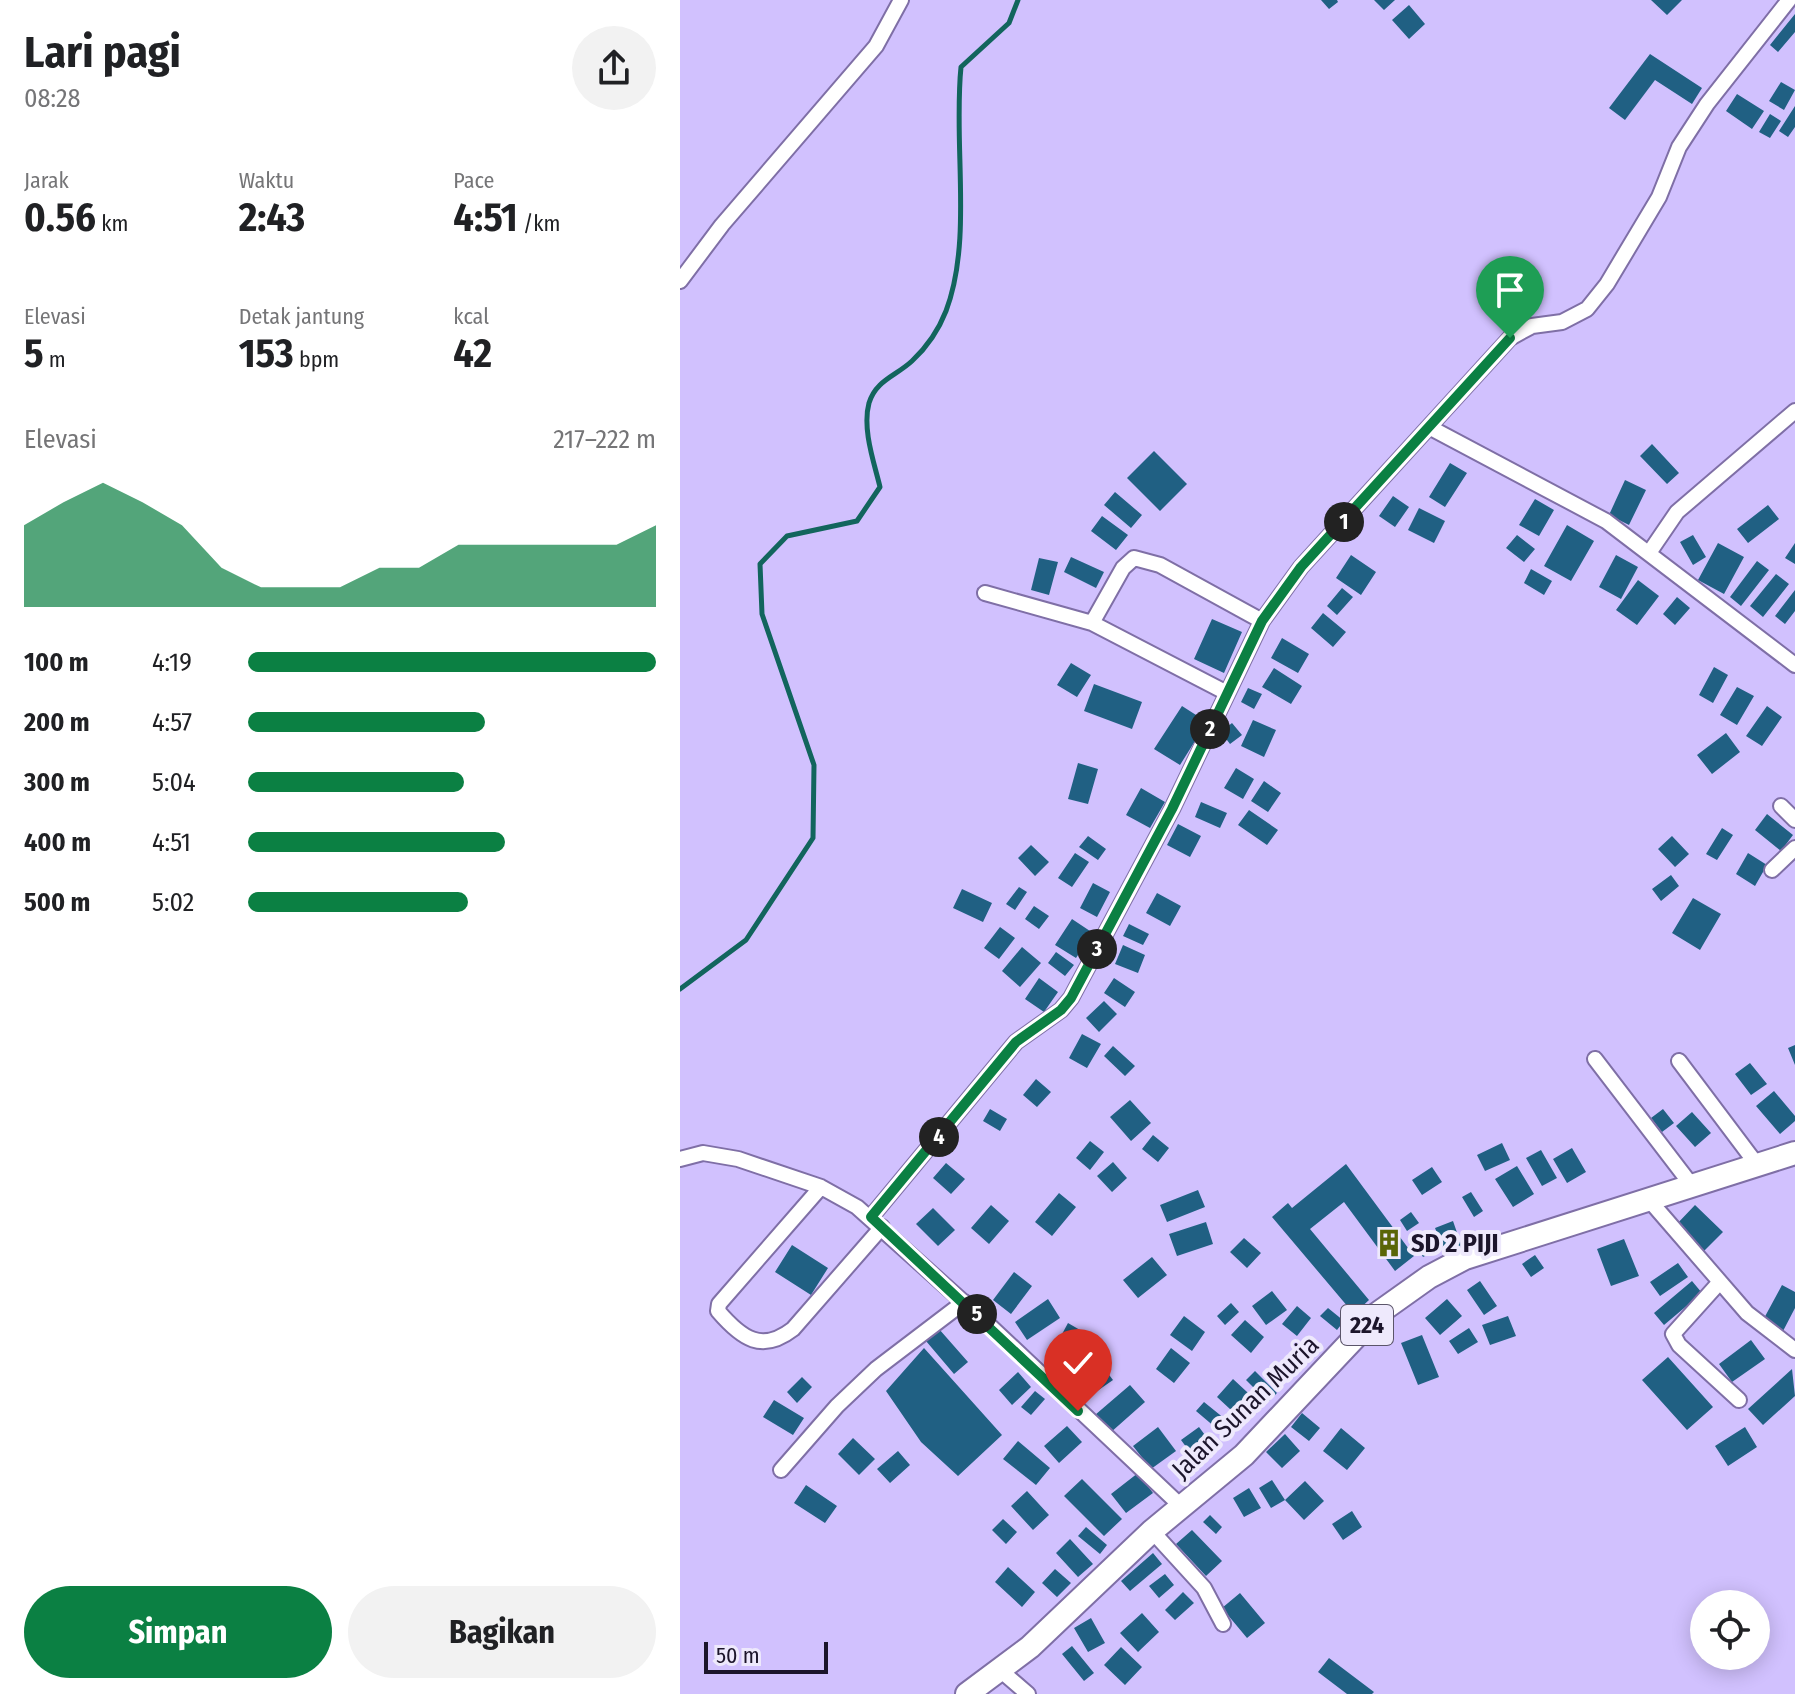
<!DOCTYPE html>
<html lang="id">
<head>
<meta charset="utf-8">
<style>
	:root { --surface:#fff; --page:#f2f2f2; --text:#202124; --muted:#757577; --accent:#0b8043 }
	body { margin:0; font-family:"Fira Sans Condensed",sans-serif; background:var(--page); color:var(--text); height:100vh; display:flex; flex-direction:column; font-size:30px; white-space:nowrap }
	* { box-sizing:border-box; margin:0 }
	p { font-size:26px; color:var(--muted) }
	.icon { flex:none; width:44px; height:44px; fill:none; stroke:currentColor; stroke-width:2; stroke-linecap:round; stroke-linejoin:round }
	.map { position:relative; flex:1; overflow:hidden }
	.sheet { display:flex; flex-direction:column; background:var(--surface); width:680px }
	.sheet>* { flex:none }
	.fabs { position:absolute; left:1010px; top:1590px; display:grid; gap:16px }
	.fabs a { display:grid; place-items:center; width:80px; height:80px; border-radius:50%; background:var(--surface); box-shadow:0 4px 20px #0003; font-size:40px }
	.scale { position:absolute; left:24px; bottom:20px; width:124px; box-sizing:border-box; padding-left:8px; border:4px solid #1c152b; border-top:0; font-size:22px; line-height:28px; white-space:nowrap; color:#1c152b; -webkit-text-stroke:6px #eee9fc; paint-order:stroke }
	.pin { position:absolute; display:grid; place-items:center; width:68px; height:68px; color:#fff; margin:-82px -34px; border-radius:50% 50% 50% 0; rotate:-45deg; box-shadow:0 0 8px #0007 }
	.pin .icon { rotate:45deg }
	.km { position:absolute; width:40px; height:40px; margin:-20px; border-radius:50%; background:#222; color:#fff; font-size:22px; line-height:40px; text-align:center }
	.round { display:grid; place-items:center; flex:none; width:84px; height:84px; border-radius:42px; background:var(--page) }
	.headline { display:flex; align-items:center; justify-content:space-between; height:136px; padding:0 24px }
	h1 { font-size:44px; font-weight:700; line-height:60px }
	.metrics { display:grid; grid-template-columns:repeat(3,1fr); gap:12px; height:136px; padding:8px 24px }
	.metrics div { display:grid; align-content:center }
	.metrics b { font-size:40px; font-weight:700 }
	.metrics small { font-size:22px; font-weight:400 }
	.metrics p { font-size:22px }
	.chart { height:224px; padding:16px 24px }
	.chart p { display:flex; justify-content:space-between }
	.chart svg { width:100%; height:144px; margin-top:8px; fill:var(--accent); opacity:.7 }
	.button { display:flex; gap:16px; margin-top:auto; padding:16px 24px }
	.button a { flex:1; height:92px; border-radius:48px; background:var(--accent); color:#fff; font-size:32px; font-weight:700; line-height:92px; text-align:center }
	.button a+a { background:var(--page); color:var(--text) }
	ul { padding:0 24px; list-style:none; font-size:26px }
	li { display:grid; grid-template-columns:128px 96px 1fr; align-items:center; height:60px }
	li i { height:20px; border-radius:10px; background:var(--accent) }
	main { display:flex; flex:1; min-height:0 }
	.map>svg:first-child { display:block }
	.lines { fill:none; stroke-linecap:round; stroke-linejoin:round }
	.stream { stroke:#12655d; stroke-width:5 }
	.building { fill:#206083 }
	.minor-casing { stroke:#7f6fa6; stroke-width:18 }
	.primary-casing { stroke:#7f6fa6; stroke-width:26 }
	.minor { stroke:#fff; stroke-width:14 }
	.primary { stroke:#fff; stroke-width:22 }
	.route-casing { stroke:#fff; stroke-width:16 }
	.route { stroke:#0b8043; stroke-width:10 }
	.labels { text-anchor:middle; stroke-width:8; stroke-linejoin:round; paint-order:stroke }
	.shield { fill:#eee9fc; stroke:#5b556a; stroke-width:2 }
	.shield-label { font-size:24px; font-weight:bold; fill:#1c152b }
	.poi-label { font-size:26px; font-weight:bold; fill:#1c152b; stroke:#eee9fc; text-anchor:start }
	.street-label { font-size:26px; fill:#1c152b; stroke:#eee9fc }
</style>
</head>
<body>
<main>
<section class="sheet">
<div class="headline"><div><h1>Lari pagi</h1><p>08:28</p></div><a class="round"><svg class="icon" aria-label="share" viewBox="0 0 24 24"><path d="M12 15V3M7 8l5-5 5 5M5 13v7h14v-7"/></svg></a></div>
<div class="metrics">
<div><p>Jarak</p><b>0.56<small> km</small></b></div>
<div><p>Waktu</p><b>2:43</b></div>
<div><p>Pace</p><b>4:51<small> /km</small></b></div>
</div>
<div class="metrics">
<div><p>Elevasi</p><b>5<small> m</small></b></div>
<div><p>Detak jantung</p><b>153<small> bpm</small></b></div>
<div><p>kcal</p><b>42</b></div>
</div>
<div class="chart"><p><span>Elevasi</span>217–222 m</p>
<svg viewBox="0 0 160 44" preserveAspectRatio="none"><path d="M0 44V19L10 12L20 6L30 12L40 19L50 32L60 38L70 38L80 38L90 32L100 32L110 25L120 25L130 25L140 25L150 25L160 19V44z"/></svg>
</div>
<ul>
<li><b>100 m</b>4:19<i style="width:100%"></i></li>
<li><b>200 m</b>4:57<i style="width:58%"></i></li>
<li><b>300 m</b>5:04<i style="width:53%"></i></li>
<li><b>400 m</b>4:51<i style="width:63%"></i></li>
<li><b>500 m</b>5:02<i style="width:54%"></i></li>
</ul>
<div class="button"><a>Simpan</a><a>Bagikan</a></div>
</section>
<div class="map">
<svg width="1115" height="1694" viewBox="0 0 1115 1694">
	<rect width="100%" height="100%" fill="#d1c1fe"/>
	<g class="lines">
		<path class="stream" d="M0 989 66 940 133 838 134 765 82 614 80 564 107 536 177 521 200 487C194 462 182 429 189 403 196 380 216 376 232 361 246 348 259 329 266 311 293 240 273 144 281 67L329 23 338 0"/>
	</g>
	<path class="building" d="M641 0H657L658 2 649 9Z
		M694 0H715L704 10Z
		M971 0H1002L987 15Z
		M729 5 745 24 729 39 712 20Z
		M1115 14V32L1098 52 1090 45Z
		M970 54 1022 88 1012 104 975 80 945 120 929 108Z
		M1101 82 1115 90 1104 110 1089 101Z
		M1057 94 1084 111 1072 129 1046 111Z
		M1115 106V127L1108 137 1099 131Z
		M1090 114 1101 121 1090 138 1079 132Z
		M972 444 999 473 987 484 960 456Z
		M474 451 507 484 480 511 447 478Z
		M770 463 787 473 765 507 749 497Z
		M945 480 966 490 949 525 929 515Z
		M435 492 462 515 451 528 424 505Z
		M713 496 729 507 715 527 699 516Z
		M855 499 874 510 859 536 839 525Z
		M1088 505 1099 519 1068 543 1057 529Z
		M739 508 765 521 754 543 728 530Z
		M422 516 448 535 436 550 411 531Z
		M887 525 914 541 891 581 864 566Z
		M837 535 855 549 844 562 826 548Z
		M1013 535 1026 557 1013 565 1000 542Z
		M1038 543 1064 557 1044 594 1018 580Z
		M1115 543V564L1105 558Z
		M671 555 696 572 681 595 656 578Z
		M936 555 958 567 941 599 919 587Z
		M391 557 424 572 416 588 384 572Z
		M359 558 378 562 369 595 351 590Z
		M1077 561 1089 570 1061 606 1050 597Z
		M851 569 872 581 864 595 844 583Z
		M1096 574 1109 584 1083 617 1070 606Z
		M958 580 979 596 957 625 936 610Z
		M662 588 673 597 657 615 647 606Z
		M1115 590V611L1105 624 1095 616Z
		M997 597 1010 608 995 625 983 614Z
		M643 613 666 632 653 647 631 628Z
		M532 619 562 632 544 673 514 659Z
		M602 638 629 654 618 673 591 658Z
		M391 663 411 675 397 697 377 685Z
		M1034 667 1048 675 1033 703 1019 695Z
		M594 668 622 686 611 704 582 687Z
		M414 684 462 702 452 729 404 711Z
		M1057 687 1074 696 1057 725 1040 715Z
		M568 688 582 694 574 709 561 702Z
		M502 706 527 722 500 765 474 749Z
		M1087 706 1102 717 1082 746 1066 736Z
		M573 720 596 730 584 757 561 746Z
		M552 723 562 735 550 744 541 732Z
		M1046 733 1060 752 1032 774 1017 755Z
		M398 763 418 769 408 804 388 799Z
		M556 768 574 779 563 799 544 788Z
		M584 781 601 793 588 812 571 801Z
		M461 788 485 802 470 828 446 815Z
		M521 802 547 813 540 828 515 817Z
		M569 810 598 830 587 845 558 825Z
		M1087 814 1113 835 1101 851 1075 830Z
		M498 824 521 836 510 857 487 845Z
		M1042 828 1053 835 1037 860 1026 854Z
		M408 836 426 849 418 860 399 847Z
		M992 836 1009 854 995 867 978 849Z
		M351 845 369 862 355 876 338 858Z
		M395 853 409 862 392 887 378 878Z
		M1068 853 1087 865 1075 886 1056 874Z
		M991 875 999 886 981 901 972 889Z
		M413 883 430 892 417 917 400 908Z
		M339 887 347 892 335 910 326 904Z
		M282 889 312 903 303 922 273 908Z
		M477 893 501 906 490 926 466 913Z
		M1013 898 1041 914 1020 950 992 933Z
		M354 906 369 916 359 929 345 919Z
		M392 919 413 933 396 958 375 945Z
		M449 924 469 934 463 945 443 936Z
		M320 927 335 938 319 959 304 948Z
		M443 945 465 955 458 973 435 964Z
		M342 947 361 963 340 987 322 971Z
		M376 952 394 965 385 976 368 963Z
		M359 978 378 992 364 1012 345 999Z
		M434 978 455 992 445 1007 424 993Z
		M424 1001 437 1014 419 1032 406 1018Z
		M402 1034 421 1044 407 1068 389 1058Z
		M1115 1045V1065L1108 1048Z
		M433 1046 455 1066 445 1076 424 1056Z
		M1070 1063 1087 1084 1071 1095 1055 1074Z
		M356 1079 371 1092 357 1107 343 1095Z
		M1094 1091 1115 1116V1121L1100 1134 1076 1106Z
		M450 1100 471 1123 451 1141 430 1117Z
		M310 1109 327 1119 320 1131 303 1121Z
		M983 1109 994 1123 982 1132 971 1118Z
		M1012 1112 1031 1133 1015 1147 996 1126Z
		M473 1135 489 1148 478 1162 462 1149Z
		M410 1141 424 1152 410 1170 396 1158Z
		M822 1143 830 1160 805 1171 797 1155Z
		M892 1148 906 1172 887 1183 873 1159Z
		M861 1150 877 1178 862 1186 846 1158Z
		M433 1162 447 1178 432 1192 417 1176Z
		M266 1163 285 1179 271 1194 253 1178Z
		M666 1164 734 1256 715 1271 664 1202 630 1229 689 1300 674 1314 592 1217 608 1203 612 1208Z
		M837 1166 854 1194 833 1207 815 1179Z
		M752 1167 762 1182 742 1195 732 1180Z
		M518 1190 525 1207 487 1222 480 1205Z
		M791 1192 803 1211 794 1217 782 1197Z
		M379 1193 396 1207 372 1236 355 1222Z
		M311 1205 329 1221 309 1244 291 1228Z
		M1015 1205 1043 1232 1023 1252 995 1226Z
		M253 1208 275 1230 258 1246 236 1224Z
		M731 1212 739 1223 727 1231 720 1220Z
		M773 1221 782 1247 765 1253 755 1228Z
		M526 1222 533 1244 497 1256 489 1234Z
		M747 1232 757 1250 743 1257 733 1239Z
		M564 1238 581 1253 567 1268 550 1252Z
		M944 1239 959 1276 931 1286 917 1249Z
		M112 1245 148 1268 131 1295 95 1272Z
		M855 1255 864 1268 851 1277 842 1264Z
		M472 1257 487 1275 458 1298 443 1280Z
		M998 1263 1008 1277 980 1296 970 1282Z
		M334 1272 352 1286 331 1314 313 1300Z
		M800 1281 817 1306 804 1315 787 1290Z
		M1012 1281 1022 1293 984 1325 974 1313Z
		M1102 1285 1115 1292V1308L1102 1333 1082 1322Z
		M592 1291 607 1310 586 1325 572 1306Z
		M368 1299 380 1318 347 1340 335 1322Z
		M767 1299 782 1316 760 1335 745 1318Z
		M551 1303 559 1312 545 1325 537 1316Z
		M617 1306 631 1318 617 1336 602 1324Z
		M648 1308 664 1321 657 1330 640 1316Z
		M504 1316 525 1332 512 1351 490 1335Z
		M828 1316 836 1336 810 1345 802 1325Z
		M565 1320 584 1337 571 1353 551 1335Z
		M388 1323 400 1330 380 1369 367 1362Z
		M789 1328 798 1342 778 1354 769 1341Z
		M259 1329 288 1362 274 1374 246 1341Z
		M742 1335 759 1377 738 1385 721 1343Z
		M1071 1340 1085 1359 1052 1382 1039 1364Z
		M244 1348 322 1435 278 1476 241 1442 206 1391Z
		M491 1348 510 1363 494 1383 476 1369Z
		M988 1357 1033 1407 1007 1430 962 1380Z
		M423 1367 433 1380 400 1403 391 1390Z
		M1112 1369 1115 1396 1083 1425 1068 1409Z
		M575 1371 597 1393 588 1402 566 1380Z
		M338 1372 351 1387 332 1405 319 1390Z
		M122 1377 132 1387 117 1403 107 1392Z
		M553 1379 580 1404 564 1422 537 1397Z
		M450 1385 465 1402 430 1433 415 1415Z
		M355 1391 365 1399 351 1415 341 1407Z
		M94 1400 124 1418 113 1435 83 1417Z
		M524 1402 550 1423 542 1433 516 1411Z
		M622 1413 640 1428 629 1441 611 1427Z
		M387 1426 402 1442 379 1463 364 1446Z
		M478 1427 496 1451 471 1469 453 1446Z
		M519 1427 536 1450 518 1463 501 1440Z
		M1065 1427 1077 1447 1048 1466 1035 1446Z
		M661 1428 685 1448 667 1470 643 1451Z
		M605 1434 620 1451 602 1468 586 1452Z
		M173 1438 195 1459 179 1475 158 1454Z
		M338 1441 370 1468 356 1485 323 1459Z
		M218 1451 230 1465 210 1483 197 1469Z
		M458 1473 473 1493 446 1513 431 1494Z
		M402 1479 442 1519 424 1536 384 1496Z
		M592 1480 605 1500 591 1508 579 1488Z
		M625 1481 644 1501 624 1520 605 1500Z
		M126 1485 157 1506 145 1523 114 1503Z
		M569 1488 581 1508 564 1517 553 1498Z
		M347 1491 369 1515 353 1530 331 1506Z
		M672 1511 682 1527 663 1540 652 1524Z
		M530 1515 542 1527 536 1534 523 1522Z
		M323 1519 337 1532 326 1544 312 1530Z
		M406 1527 427 1545 420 1554 398 1536Z
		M512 1530 542 1561 526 1576 496 1544Z
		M390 1539 413 1564 398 1577 376 1553Z
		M473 1553 482 1564 450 1591 441 1581Z
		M328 1567 355 1592 342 1607 315 1582Z
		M375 1569 391 1583 377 1597 362 1583Z
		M485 1574 494 1585 479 1598 469 1586Z
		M503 1592 514 1603 495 1620 485 1610Z
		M560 1593 585 1623 567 1638 542 1608Z
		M462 1613 479 1632 458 1652 440 1633Z
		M411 1618 425 1643 408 1652 394 1628Z
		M392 1646 414 1673 404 1681 382 1654Z
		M441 1647 462 1667 445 1685 424 1665Z
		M649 1658 694 1692 692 1694H667L638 1672Z"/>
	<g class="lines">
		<defs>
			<path id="minor" d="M0 281 42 225 196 46 221 0
				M749 427 926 521 1115 665
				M969 553 997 512 1115 411
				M305 593 412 623 545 692
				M412 623 443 568 454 558 480 565 582 621
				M1101 806 1115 820
				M1092 870 1115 848
				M915 1059 1013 1187
				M999 1061 1078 1166
				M0 1159 23 1153 58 1159 141 1187 177 1207 309 1325 502 1507
				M141 1187 39 1304 38 1311C62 1339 82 1353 113 1329L202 1227
				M970 1201 1067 1313 1115 1350
				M191 1217 336 1042 381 1010 391 998 492 809 582 621 621 567 830 338 852 326 882 322 907 309 927 284 979 197 999 147 1027 104 1109 0
				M1038 1284 993 1334 999 1345 1059 1400
				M101 1470 157 1406 196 1369 284 1302
				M472 1531 524 1588 543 1624
				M320 1670 348 1694"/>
			<path id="primary" d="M287 1694 350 1647 472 1531 564 1455 697 1314 749 1277 785 1258 1115 1153"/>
		</defs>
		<use href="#minor" class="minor-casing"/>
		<use href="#primary" class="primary-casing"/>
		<use href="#minor" class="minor"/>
		<use href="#primary" class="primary"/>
	</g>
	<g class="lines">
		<defs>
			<path id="route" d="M398 1411 191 1217 336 1042 381 1010 391 998 492 809 582 621 621 567 830 338"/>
		</defs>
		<use href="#route" class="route-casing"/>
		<use href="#route" class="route"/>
	</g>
	<defs>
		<symbol id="building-bare" viewBox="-9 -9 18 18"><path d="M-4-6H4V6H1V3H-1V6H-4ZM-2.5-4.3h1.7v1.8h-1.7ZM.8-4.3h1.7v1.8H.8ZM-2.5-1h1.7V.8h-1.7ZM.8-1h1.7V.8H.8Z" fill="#5a6507" stroke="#eee9fc" stroke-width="2.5" paint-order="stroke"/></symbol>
	</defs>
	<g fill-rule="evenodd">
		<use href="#building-bare" x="689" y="1223" width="40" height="40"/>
	</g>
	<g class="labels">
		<rect class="shield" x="661" y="1305" width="52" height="40" rx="6"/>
		<g class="shield-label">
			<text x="687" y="1333">224</text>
		</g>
		<g class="poi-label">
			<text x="731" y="1252">SD 2 PIJI</text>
		</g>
		<g class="street-label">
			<text transform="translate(565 1407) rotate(-44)" y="9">Jalan Sunan Muria</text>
		</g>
	</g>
</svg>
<div class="fabs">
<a><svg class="icon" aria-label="locate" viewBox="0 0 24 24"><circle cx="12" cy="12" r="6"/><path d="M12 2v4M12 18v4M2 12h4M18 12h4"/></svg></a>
</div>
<div class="scale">50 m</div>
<div class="pin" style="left:830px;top:338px;background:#1e9e55"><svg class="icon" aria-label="arrive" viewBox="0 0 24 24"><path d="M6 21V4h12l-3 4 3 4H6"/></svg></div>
<div class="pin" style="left:398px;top:1411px;background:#d93025"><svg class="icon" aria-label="check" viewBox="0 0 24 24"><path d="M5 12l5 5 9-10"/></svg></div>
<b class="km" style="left:664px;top:522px">1</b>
<b class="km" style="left:530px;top:729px">2</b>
<b class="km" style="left:417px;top:949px">3</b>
<b class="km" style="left:259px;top:1137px">4</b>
<b class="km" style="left:297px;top:1314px">5</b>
</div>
</main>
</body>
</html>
